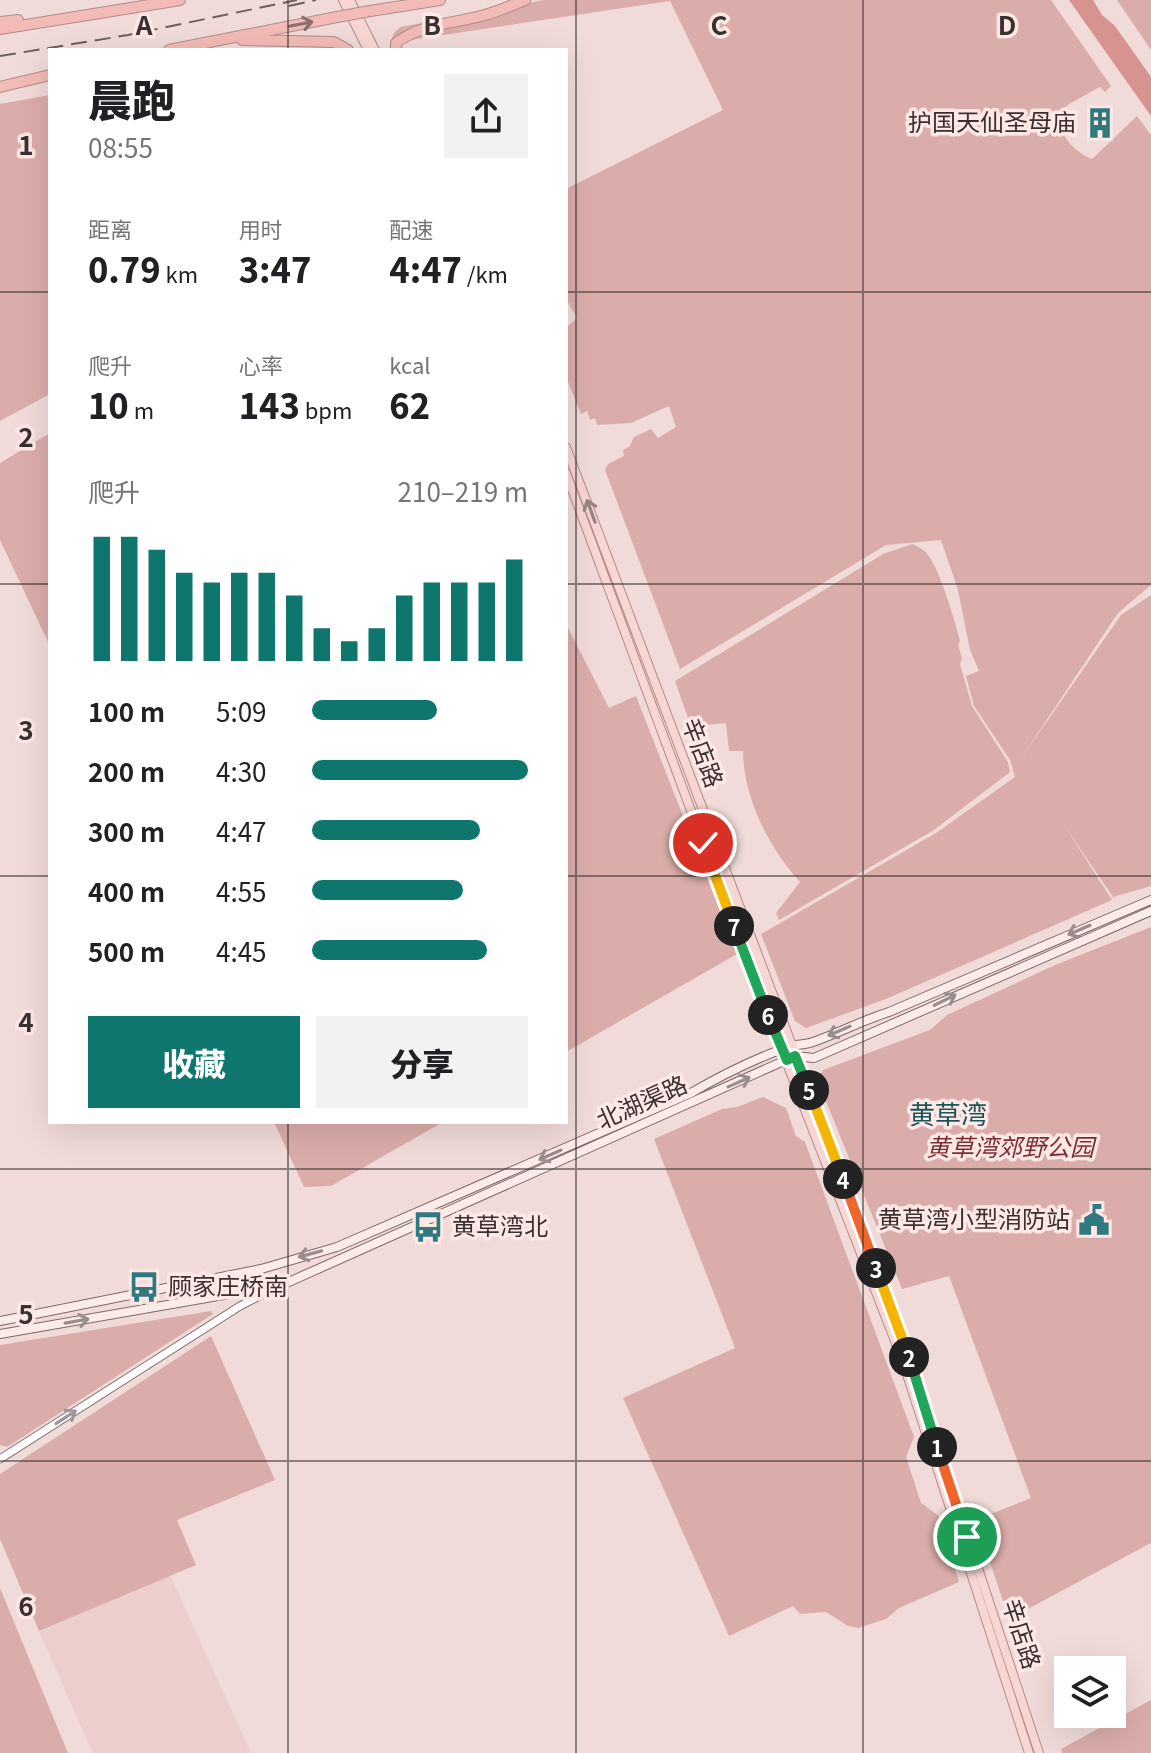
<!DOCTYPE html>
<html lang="zh">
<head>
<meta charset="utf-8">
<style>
	:root { --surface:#fff; --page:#f2f2f2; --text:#202124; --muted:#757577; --accent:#0f766e }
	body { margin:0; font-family:Georgia,"Noto Sans SC",serif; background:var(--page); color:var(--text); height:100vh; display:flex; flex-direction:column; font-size:30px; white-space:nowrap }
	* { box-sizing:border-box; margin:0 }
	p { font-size:26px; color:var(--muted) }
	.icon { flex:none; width:44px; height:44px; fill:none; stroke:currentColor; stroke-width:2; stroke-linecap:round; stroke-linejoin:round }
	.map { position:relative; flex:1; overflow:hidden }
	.sheet { position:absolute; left:48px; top:48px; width:520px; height:1076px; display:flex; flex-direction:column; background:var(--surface); border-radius:0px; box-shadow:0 8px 32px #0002 }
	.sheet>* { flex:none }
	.buttons { position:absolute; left:1054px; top:1656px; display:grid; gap:16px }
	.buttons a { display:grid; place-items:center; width:72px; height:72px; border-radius:0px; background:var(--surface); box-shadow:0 8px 32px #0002; font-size:40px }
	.pin { position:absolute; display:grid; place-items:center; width:68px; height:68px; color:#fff; margin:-34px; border:4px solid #fff; border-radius:50%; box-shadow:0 2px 8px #0007 }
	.km { position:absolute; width:40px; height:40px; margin:-20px; border-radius:50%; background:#222; color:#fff; font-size:22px; line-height:40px; text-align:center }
	.round { display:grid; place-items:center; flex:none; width:84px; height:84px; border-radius:0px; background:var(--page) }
	.head { display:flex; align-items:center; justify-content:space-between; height:136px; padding:0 40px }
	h1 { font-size:44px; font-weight:800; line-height:60px }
	.metrics { display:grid; grid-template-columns:repeat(3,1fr); gap:12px; height:136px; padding:8px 40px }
	.metrics div { display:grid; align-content:center }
	.metrics b { font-size:34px; font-weight:800 }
	.metrics small { font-size:22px; font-weight:400 }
	.metrics p { font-size:22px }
	.chart { height:224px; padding:16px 40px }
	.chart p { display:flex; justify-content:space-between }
	.chart svg { width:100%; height:144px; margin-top:8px; stroke:var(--accent); stroke-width:6 }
	.cta { display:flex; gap:16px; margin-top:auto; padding:16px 40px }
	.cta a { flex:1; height:92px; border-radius:0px; background:var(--accent); color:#fff; font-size:32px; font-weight:800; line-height:92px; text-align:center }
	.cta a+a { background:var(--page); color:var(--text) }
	ul { padding:0 40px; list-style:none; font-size:26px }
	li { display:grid; grid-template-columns:128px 96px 1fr; align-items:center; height:60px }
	li i { height:20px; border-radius:10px; background:var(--accent) }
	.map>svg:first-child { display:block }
	.built { fill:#eccecc }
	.green { fill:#dbadaa }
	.water { fill:#d6938f }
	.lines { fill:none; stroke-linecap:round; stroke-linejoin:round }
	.tertiary-casing { stroke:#7c6968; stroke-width:9 }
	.secondary-casing { stroke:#7c6968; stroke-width:10 }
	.primary-casing { stroke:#b28b88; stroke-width:10 }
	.motorway-casing { stroke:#b28b88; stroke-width:12 }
	.tertiary { stroke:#fff; stroke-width:7 }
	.secondary { stroke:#fbebe9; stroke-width:8 }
	.primary { stroke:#f8d6d4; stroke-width:8 }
	.motorway { stroke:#f3bbb7; stroke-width:10 }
	.rail { stroke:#6c605f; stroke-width:2; stroke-dasharray:16 8; stroke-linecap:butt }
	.motorway-bridge-casing { stroke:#b28b88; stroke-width:12; stroke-linecap:butt }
	.motorway-bridge { stroke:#f3bbb7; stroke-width:10 }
	.oneway { stroke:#8d6f6d }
	.oneway2 { stroke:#988482 }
	.oneway3 { stroke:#9a8e8c }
	.oneway4 { stroke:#9c9898 }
	.split-1-casing { stroke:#fff; stroke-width:16 }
	.split-2-casing { stroke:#fff; stroke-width:16 }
	.split-3-casing { stroke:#fff; stroke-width:16 }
	.split-4-casing { stroke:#fff; stroke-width:16 }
	.split-5-casing { stroke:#fff; stroke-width:16 }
	.split-6-casing { stroke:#fff; stroke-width:16 }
	.split-7-casing { stroke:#fff; stroke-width:16 }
	.split-8-casing { stroke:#fff; stroke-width:16 }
	.split-1 { stroke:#f0652b; stroke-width:10 }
	.split-2 { stroke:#22a559; stroke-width:10 }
	.split-3 { stroke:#f5b400; stroke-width:10 }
	.split-4 { stroke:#f0652b; stroke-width:10 }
	.split-5 { stroke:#f5b400; stroke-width:10 }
	.split-6 { stroke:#22a559; stroke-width:10 }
	.split-7 { stroke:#22a559; stroke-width:10 }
	.split-8 { stroke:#f5b400; stroke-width:10 }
	.grid { fill:none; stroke:#393130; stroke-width:2; stroke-opacity:0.55 }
	.labels { text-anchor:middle; stroke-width:7; stroke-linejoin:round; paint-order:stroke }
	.poi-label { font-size:24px; fill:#393130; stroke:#fee8e6; text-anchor:end }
	.street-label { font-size:24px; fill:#393130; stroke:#fee8e6 }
	.park-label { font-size:24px; font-style:italic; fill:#7d2d2e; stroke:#fee8e6 }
	.neighbourhood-label { font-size:26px; fill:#1a555a; stroke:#fee8e6 }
	.grid-label { font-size:26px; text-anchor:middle; font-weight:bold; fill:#393130; stroke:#fee8e6; stroke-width:7; stroke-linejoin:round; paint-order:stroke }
</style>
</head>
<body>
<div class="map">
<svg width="1151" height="1753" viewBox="0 0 1151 1753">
	<rect width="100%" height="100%" fill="#f1dbd9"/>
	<path class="built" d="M170 1575 251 1753H93L39 1631Z"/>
	<path class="green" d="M544 0H1051L1111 86 1105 92 1100 87 1069 104 1058 114C1059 135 1073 151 1092 159L1137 116 1151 135V585L1118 613 1020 760 1121 615 1151 595V886L1113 897 1066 828 1112 900 886 999 806 1028 795 1021 761 934 936 833 1015 777 1010 760 974 706 966 676 979 671 970 650 958 590 941 540 886 545 680 669 605 470 608 464 624 456 623 450 629 447 634 437 651 429 658 438 676 427 669 406 631 423 597 425 595 418 590 420 587 411 581 414 566 377V328L577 318 566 299V189L723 110 670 1 390 43 394 33 400 27Z
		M1117 0H1151V50Z
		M50 95V394L0 421V104Z
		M50 433V646L0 540V463Z
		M912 544C918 547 924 549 928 555 940 570 955 621 960 641L958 645 962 658 960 664 972 706 1008 762 1010 772 934 830 779 920 776 913 800 882C769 848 743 797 743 751H729L726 723 704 725V734L694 735 675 681 883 554Z
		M566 624 609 708 636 696 737 954 566 1052Z
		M1151 927V1543L1009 1619 976 1520 1031 1498 949 1276 902 1289 817 1079 823 1070 930 1030 947 1015 1055 965Z
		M763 1097 786 1108 796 1136 805 1142 914 1437 906 1457 921 1503 939 1516 959 1582 899 1608 886 1619 858 1628 848 1626 826 1612 800 1614 793 1606 729 1636 623 1398 735 1348 654 1139 722 1109 737 1107Z
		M274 1122H443L331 1186 304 1187Z
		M211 1311 213 1314 7 1447 0 1445V1345Z
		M211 1336 275 1480 177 1520 196 1565 39 1631 0 1539V1474Z
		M0 1588 68 1753H0Z
		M1151 1700V1753H1062L1061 1749Z"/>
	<path class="water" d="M1069 0H1093L1102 15 1115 26 1151 77V116Z"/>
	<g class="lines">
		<defs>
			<path id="tertiary" d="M0 1459 240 1306 277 1287"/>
			<path id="secondary" d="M0 1321 261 1269 337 1247 691 1093C722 1075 754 1059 788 1047 796 1044 805 1045 813 1042 839 1033 863 1020 889 1012L1151 900
				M0 1334 282 1285 795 1056 814 1058 1151 911"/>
			<path id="primary" d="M343 0 368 50
				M350 0 375 50
				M566 447 898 1326 1039 1753
				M566 473 737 935 902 1359 1029 1753"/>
			<path id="motorway" d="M370 11 440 0
				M0 22 18 20
				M0 29 180 0
				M242 40 334 42 348 50
				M169 50 337 17
				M396 50V43C424 22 456 24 488 14 501 10 513 5 525 0
				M0 87 50 75"/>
		</defs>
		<use href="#tertiary" class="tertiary-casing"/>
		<use href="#secondary" class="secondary-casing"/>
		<use href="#primary" class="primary-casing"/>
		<use href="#motorway" class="motorway-casing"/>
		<use href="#tertiary" class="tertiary"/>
		<use href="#secondary" class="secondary"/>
		<use href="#primary" class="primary"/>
		<use href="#motorway" class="motorway"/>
		<path class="rail" d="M289 6 316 0
			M0 56 128 35 297 0"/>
		<defs>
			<path id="motorway-bridge" d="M337 17 370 11"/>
		</defs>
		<use href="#motorway-bridge" class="motorway-bridge-casing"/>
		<use href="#motorway-bridge" class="motorway-bridge"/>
	</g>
	<defs><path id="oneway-shaft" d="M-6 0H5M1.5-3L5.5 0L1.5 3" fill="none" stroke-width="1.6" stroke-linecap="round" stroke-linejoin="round" transform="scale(2)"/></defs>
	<use class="oneway" href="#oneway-shaft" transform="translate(301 24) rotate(-11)"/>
	<use class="oneway2" href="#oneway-shaft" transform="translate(591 511) rotate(-110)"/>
	<g class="oneway3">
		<use href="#oneway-shaft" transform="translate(1079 930) rotate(157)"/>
		<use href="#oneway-shaft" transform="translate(945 1000) rotate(-26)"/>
		<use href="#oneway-shaft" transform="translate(839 1031) rotate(157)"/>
		<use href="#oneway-shaft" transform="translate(739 1082) rotate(-24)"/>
		<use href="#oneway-shaft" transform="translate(550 1155) rotate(156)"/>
		<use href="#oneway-shaft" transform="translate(310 1254) rotate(165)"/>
		<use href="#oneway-shaft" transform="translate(77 1321) rotate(-10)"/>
	</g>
	<use class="oneway4" href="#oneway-shaft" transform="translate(66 1417) rotate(-33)"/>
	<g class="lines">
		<defs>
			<path id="split-1" d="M937 1447 967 1537"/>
			<path id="split-2" d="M909 1357 937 1447"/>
			<path id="split-3" d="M876 1268 909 1357"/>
			<path id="split-4" d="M843 1179 876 1268"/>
			<path id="split-5" d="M809 1090 843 1179"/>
			<path id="split-6" d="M768 1015 787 1060 795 1056 809 1090"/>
			<path id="split-7" d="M734 926 768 1015"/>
			<path id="split-8" d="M703 843 734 926"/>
		</defs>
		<use href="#split-1" class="split-1-casing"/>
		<use href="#split-2" class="split-2-casing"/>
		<use href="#split-3" class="split-3-casing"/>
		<use href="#split-4" class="split-4-casing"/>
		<use href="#split-5" class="split-5-casing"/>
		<use href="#split-6" class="split-6-casing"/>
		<use href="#split-7" class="split-7-casing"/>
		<use href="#split-8" class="split-8-casing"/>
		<use href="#split-1" class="split-1"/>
		<use href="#split-2" class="split-2"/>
		<use href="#split-3" class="split-3"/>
		<use href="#split-4" class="split-4"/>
		<use href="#split-5" class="split-5"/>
		<use href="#split-6" class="split-6"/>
		<use href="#split-7" class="split-7"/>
		<use href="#split-8" class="split-8"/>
	</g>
	<path class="grid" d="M288 0V50M576 0V1753M863 0V1753M0 292H50M566 292H1151M0 584H50M566 584H1151M0 876H50M566 876H1151M288 1122V1753M0 1169H1151M0 1461H1151"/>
	<defs>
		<symbol id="building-bare" viewBox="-9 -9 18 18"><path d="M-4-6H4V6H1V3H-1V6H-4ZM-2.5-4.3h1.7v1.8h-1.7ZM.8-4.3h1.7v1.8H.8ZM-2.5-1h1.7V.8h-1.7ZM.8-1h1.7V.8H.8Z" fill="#30797f" stroke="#fee8e6" stroke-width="2.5" paint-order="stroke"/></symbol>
		<symbol id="civic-bare" viewBox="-9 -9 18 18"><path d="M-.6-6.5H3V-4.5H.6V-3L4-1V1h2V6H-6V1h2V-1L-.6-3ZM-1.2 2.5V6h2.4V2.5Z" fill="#30797f" stroke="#fee8e6" stroke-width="2.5" paint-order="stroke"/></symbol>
		<symbol id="bus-bare" viewBox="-9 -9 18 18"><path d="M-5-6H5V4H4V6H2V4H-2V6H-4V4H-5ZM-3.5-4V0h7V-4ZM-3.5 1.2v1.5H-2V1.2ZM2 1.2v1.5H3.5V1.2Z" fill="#30797f" stroke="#fee8e6" stroke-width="2.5" paint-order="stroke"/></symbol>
	</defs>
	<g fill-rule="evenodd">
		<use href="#building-bare" x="1078" y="101" width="44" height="44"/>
		<use href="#civic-bare" x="1072" y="1198" width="44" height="44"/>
		<use href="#bus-bare" x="406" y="1205" width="44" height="44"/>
		<use href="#bus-bare" x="122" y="1265" width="44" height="44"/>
	</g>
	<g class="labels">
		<g class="poi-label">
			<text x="1076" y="131">护国天仙圣母庙</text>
			<text x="1070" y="1228">黄草湾小型消防站</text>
			<text x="452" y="1235" text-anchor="start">黄草湾北</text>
			<text x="168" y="1295" text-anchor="start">顾家庄桥南</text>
		</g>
		<g class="street-label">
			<text transform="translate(702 753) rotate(69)" y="8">辛店路</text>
			<text transform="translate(642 1103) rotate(-24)" y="8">北湖渠路</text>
			<text transform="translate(1021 1634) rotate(72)" y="8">辛店路</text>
		</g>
		<g class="park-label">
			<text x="1010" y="1156">黄草湾郊野公园</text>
		</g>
		<g class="neighbourhood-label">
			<text x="948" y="1124">黄草湾</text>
		</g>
	</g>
	<g class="grid-label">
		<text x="144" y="35">A</text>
		<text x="432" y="35">B</text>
		<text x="719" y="35">C</text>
		<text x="1007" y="35">D</text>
		<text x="26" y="155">1</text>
		<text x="26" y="447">2</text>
		<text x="26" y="740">3</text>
		<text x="26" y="1032">4</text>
		<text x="26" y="1324">5</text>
		<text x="26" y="1616">6</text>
	</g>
</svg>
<div class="buttons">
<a><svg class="icon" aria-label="layers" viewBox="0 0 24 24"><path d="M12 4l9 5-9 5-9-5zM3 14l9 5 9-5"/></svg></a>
</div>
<div class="pin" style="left:967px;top:1537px;background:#1e9e55"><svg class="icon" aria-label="arrive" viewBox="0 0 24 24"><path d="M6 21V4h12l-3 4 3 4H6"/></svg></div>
<div class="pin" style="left:703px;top:843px;background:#d93025"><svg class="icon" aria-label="check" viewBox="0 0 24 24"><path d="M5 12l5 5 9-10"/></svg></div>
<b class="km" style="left:937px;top:1447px">1</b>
<b class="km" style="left:909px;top:1357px">2</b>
<b class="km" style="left:876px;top:1268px">3</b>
<b class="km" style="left:843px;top:1179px">4</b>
<b class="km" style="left:809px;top:1090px">5</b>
<b class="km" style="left:768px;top:1015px">6</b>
<b class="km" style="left:734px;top:926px">7</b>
<section class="sheet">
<div class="head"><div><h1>晨跑</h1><p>08:55</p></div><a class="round"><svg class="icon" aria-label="share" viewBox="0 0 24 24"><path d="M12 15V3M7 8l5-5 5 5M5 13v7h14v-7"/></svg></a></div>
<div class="metrics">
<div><p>距离</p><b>0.79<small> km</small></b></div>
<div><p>用时</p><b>3:47</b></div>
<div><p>配速</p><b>4:47<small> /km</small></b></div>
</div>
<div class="metrics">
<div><p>爬升</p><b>10<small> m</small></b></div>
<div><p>心率</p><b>143<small> bpm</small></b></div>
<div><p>kcal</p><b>62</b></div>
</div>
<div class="chart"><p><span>爬升</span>210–219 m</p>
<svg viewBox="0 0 160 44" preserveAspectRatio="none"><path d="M5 44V6M15 44V6M25 44V10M35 44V17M45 44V20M55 44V17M65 44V17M75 44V24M85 44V34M95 44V38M105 44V34M115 44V24M125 44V20M135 44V20M145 44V20M155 44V13"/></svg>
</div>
<ul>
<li><b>100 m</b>5:09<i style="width:58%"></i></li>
<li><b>200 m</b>4:30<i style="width:100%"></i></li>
<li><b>300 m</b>4:47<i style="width:78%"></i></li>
<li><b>400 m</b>4:55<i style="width:70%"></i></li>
<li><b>500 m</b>4:45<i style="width:81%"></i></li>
</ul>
<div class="cta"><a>收藏</a><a>分享</a></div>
</section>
</div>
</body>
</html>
